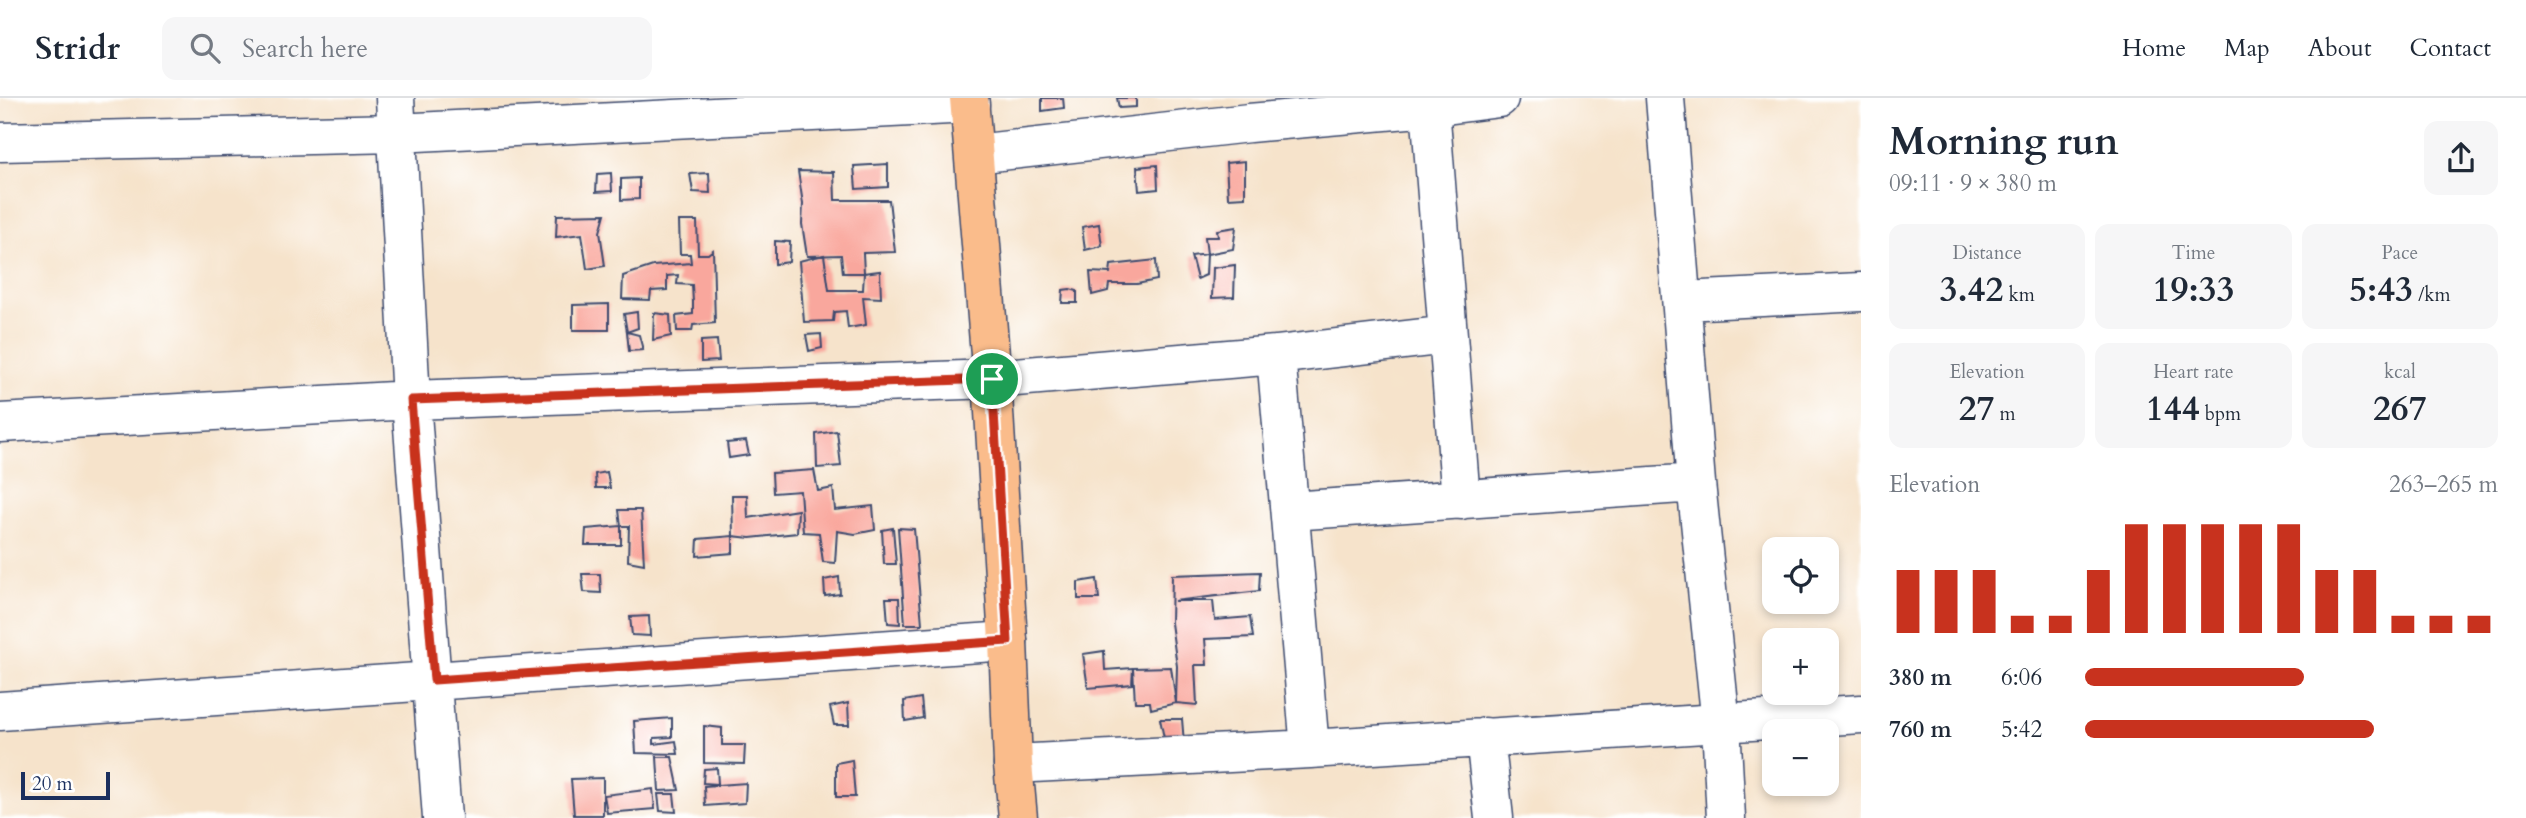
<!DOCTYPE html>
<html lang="en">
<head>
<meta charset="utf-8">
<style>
	:root { --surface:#fff; --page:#f6f6f7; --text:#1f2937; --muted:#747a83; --line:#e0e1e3; --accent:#c8321e }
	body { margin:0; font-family:Cardo,serif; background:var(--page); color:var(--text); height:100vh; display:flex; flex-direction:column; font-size:26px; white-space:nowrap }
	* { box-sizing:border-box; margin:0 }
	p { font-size:23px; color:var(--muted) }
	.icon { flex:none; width:38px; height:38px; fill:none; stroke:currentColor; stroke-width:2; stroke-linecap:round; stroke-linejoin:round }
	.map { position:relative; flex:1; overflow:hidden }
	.drawer { display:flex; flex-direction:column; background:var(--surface); width:665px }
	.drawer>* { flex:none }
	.tools { position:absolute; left:1762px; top:439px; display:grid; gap:14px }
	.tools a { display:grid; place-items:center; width:77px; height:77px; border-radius:14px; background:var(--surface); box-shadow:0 4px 10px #0003; font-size:35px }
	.scale { position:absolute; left:21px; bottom:18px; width:89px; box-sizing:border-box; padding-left:7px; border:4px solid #1b2f5e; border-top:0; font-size:19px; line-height:24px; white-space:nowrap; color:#1b2f5e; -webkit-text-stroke:5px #fff; paint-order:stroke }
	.pin { position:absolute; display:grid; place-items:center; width:60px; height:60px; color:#fff; margin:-30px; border:4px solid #fff; border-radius:50%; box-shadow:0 2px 7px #0007 }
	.round { display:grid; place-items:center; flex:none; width:74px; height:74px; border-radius:14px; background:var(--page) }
	.overview { display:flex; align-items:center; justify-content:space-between; height:119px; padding:0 28px }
	h1 { font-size:38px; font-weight:600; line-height:52px }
	.metrics { display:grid; grid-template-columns:repeat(3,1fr); gap:10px; height:119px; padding:7px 28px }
	.metrics div { display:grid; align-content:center; border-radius:14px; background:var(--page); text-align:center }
	.metrics b { font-size:35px; font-weight:600 }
	.metrics small { font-size:19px; font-weight:400 }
	.metrics p { font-size:19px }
	.chart { height:196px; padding:14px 28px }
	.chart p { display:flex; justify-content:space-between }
	.chart svg { width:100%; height:126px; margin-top:7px; stroke:var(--accent); stroke-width:6 }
	ul { padding:0 28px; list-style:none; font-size:23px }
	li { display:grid; grid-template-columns:112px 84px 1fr; align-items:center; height:52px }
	li i { height:18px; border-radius:9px; background:var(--accent) }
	header { display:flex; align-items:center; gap:42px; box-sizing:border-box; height:98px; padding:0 35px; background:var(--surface); border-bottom:2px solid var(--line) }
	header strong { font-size:33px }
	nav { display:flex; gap:38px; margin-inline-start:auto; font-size:24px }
	.search { width:490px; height:63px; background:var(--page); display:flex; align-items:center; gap:18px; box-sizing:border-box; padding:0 24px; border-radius:14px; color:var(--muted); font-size:26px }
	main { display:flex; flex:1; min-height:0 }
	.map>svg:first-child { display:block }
	.building { fill:#f9a79d }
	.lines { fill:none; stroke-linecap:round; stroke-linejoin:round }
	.minor-casing { stroke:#3c4a6e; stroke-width:41 }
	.major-casing { stroke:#3c4a6e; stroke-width:41 }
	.minor { stroke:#fff; stroke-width:38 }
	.major { stroke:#fabc8b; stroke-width:38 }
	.route-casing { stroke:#fff; stroke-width:14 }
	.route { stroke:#c8321e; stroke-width:9 }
</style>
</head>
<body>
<header>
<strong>Stridr</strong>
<div class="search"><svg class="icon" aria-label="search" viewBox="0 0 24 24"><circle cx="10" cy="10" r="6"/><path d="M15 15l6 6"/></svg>Search here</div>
<nav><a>Home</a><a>Map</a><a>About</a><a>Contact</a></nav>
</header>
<main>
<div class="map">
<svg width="1861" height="720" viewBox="0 0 1861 720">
	<rect width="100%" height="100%" fill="#fff"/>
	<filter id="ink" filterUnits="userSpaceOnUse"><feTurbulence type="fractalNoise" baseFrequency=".0143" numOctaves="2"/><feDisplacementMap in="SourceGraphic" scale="14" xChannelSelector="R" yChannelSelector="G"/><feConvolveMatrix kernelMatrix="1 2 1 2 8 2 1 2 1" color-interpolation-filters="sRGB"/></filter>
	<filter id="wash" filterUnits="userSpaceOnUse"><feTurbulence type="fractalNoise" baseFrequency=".00686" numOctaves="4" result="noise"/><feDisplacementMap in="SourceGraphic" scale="28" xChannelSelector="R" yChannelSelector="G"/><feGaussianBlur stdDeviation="1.57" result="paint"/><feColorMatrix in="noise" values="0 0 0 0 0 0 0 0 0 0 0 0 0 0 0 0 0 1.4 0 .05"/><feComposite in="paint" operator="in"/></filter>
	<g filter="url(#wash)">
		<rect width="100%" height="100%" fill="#f6e3cb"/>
		<g id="blocks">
			<path class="building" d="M1042 0H1063L1064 10 1042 13Z
				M1117 0H1136V9L1119 10Z
				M1245 63V99L1228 100 1226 65Z
				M888 66V89L856 91 854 68Z
				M1157 67 1158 91 1139 93 1137 69Z
				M798 73 834 74 835 102H889L895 154 863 155 864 175H843L841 157 807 158 802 126 803 106Z
				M611 75 612 93 596 94 597 76Z
				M709 75 710 95 693 94 690 76Z
				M639 80V101L621 102V81Z
				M605 116 600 134 605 168 587 171 582 136 556 139 557 117Z
				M679 123H697L698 156H708L713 152 715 225 693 227 692 233H677L676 218 693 216V204L692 187 677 186 678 177 667 178V192L651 193 650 202 622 201 623 178 653 168 691 165 690 156H680Z
				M1099 126 1102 148 1085 152 1082 129Z
				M1236 129 1233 151 1207 156 1205 139H1218L1217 132Z
				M775 143 790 144 789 164 775 166Z
				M1207 156 1206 177 1197 181 1191 158Z
				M824 157 829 192H863L864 175 880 173 881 200 863 199 866 227 848 230 846 213 834 214 833 223 804 224 799 163Z
				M1156 162 1157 182 1137 186H1109L1108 193 1092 197 1090 174 1110 175 1111 167Z
				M1235 167 1234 199 1212 200 1213 170Z
				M1070 191 1077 193V205H1062L1063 192Z
				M609 206V232H573V207Z
				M637 214 638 230 627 234 624 216Z
				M654 215 670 217 671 238 653 242Z
				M627 234 639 237 643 252 629 253Z
				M821 236 822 250 809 253 806 237Z
				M717 242 719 263 701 264V243Z
				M837 333 841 368 817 370 816 336Z
				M746 343 749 357 729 360 727 345Z
				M814 372 818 393 833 390 835 412 873 408 875 432 855 436 837 433 835 465 823 464 819 435 803 434 800 393 773 395 772 375Z
				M607 374 610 390H596L595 376Z
				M732 397H747L748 420 798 412 797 435 750 440 733 438Z
				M619 412H641L644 466 628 463 629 428H621Z
				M621 428V447H585L586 431Z
				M893 430 896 466H884L882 432Z
				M898 430 914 431 922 526H905Z
				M733 438V455L697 458 698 441Z
				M1260 474 1259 493 1174 503H1213L1215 522 1250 519 1253 539 1205 541 1207 567H1195L1197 607 1176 605 1151 611 1150 604H1135L1133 570 1132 586 1088 590 1083 556 1104 553 1105 572 1133 570 1171 569 1176 605 1177 568 1171 525 1172 477Z
				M582 476H600L601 495 584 494Z
				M839 479 840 496 825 498 824 482Z
				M1097 481 1099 501H1078V484Z
				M886 500H899L900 526 888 525Z
				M649 518 650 538 632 537 630 519Z
				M921 600 923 620 905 623 904 603Z
				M848 605 849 627H834L830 609Z
				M672 620V639L654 640V646L676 643 678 656 636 655 634 623Z
				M1160 621H1182L1185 657 1164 640Z
				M704 628 722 630V647H745L744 666 704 665Z
				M657 659H672L679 692 659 693Z
				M852 662 855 699H836V665Z
				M717 670 718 686 703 685 704 671Z
				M603 680V717H574L571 681Z
				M746 685 745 705 705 708 704 688Z
				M653 691 655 711 607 715 604 697Z
				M658 696H674L676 714 660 713Z"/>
		</g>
	</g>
	<g filter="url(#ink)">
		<use href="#blocks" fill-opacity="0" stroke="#3c4a6e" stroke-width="2"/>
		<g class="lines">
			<defs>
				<path id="minor" d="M395 0 411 302 442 720
					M1665 0 1696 385 1721 626 1726 720
					M1430 9 1461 402
					M0 44 397 35 970 6
					M975 56 1249 25 1430 9 1499 0
					M1683 203 1861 194
					M1276 257 1310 651
					M0 325 411 302 992 281 1276 257 1448 237
					M1290 413 1696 385
					M0 613 1008 543
					M1485 639 1494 720
					M1013 666 1310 651 1861 616"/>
				<path id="major" d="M969 0 992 281 1008 543 1013 666 1018 720"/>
			</defs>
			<use href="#minor" class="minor-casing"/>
			<use href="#major" class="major-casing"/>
			<use href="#minor" class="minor"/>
			<use href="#major" class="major"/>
		</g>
	</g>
	<g class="lines" filter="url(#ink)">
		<defs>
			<path id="route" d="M992 281 1008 543 434 582 411 302Z"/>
		</defs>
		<use href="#route" class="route-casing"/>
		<use href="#route" class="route"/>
	</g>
</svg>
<div class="tools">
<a><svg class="icon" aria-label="locate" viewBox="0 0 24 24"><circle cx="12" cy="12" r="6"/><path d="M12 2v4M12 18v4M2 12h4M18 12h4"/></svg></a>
<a>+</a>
<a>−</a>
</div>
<div class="scale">20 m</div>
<div class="pin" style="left:992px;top:281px;background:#1e9e55"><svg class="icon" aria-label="arrive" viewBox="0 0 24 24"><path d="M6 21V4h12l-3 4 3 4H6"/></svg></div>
</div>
<section class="drawer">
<div class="overview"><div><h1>Morning run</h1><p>09:11 · 9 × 380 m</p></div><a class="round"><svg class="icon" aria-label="share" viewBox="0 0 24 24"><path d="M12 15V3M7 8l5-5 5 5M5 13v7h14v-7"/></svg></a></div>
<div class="metrics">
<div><p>Distance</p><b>3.42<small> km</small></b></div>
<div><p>Time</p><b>19:33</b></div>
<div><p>Pace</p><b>5:43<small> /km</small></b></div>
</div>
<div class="metrics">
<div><p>Elevation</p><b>27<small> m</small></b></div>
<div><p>Heart rate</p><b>144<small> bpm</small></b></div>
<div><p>kcal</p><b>267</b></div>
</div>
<div class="chart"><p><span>Elevation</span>263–265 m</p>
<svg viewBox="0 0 160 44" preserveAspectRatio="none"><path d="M5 44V22M15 44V22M25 44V22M35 44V38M45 44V38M55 44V22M65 44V6M75 44V6M85 44V6M95 44V6M105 44V6M115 44V22M125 44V22M135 44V38M145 44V38M155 44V38"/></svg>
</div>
<ul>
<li><b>380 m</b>6:06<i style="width:53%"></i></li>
<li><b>760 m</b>5:42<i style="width:70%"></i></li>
</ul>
</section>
</main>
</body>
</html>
